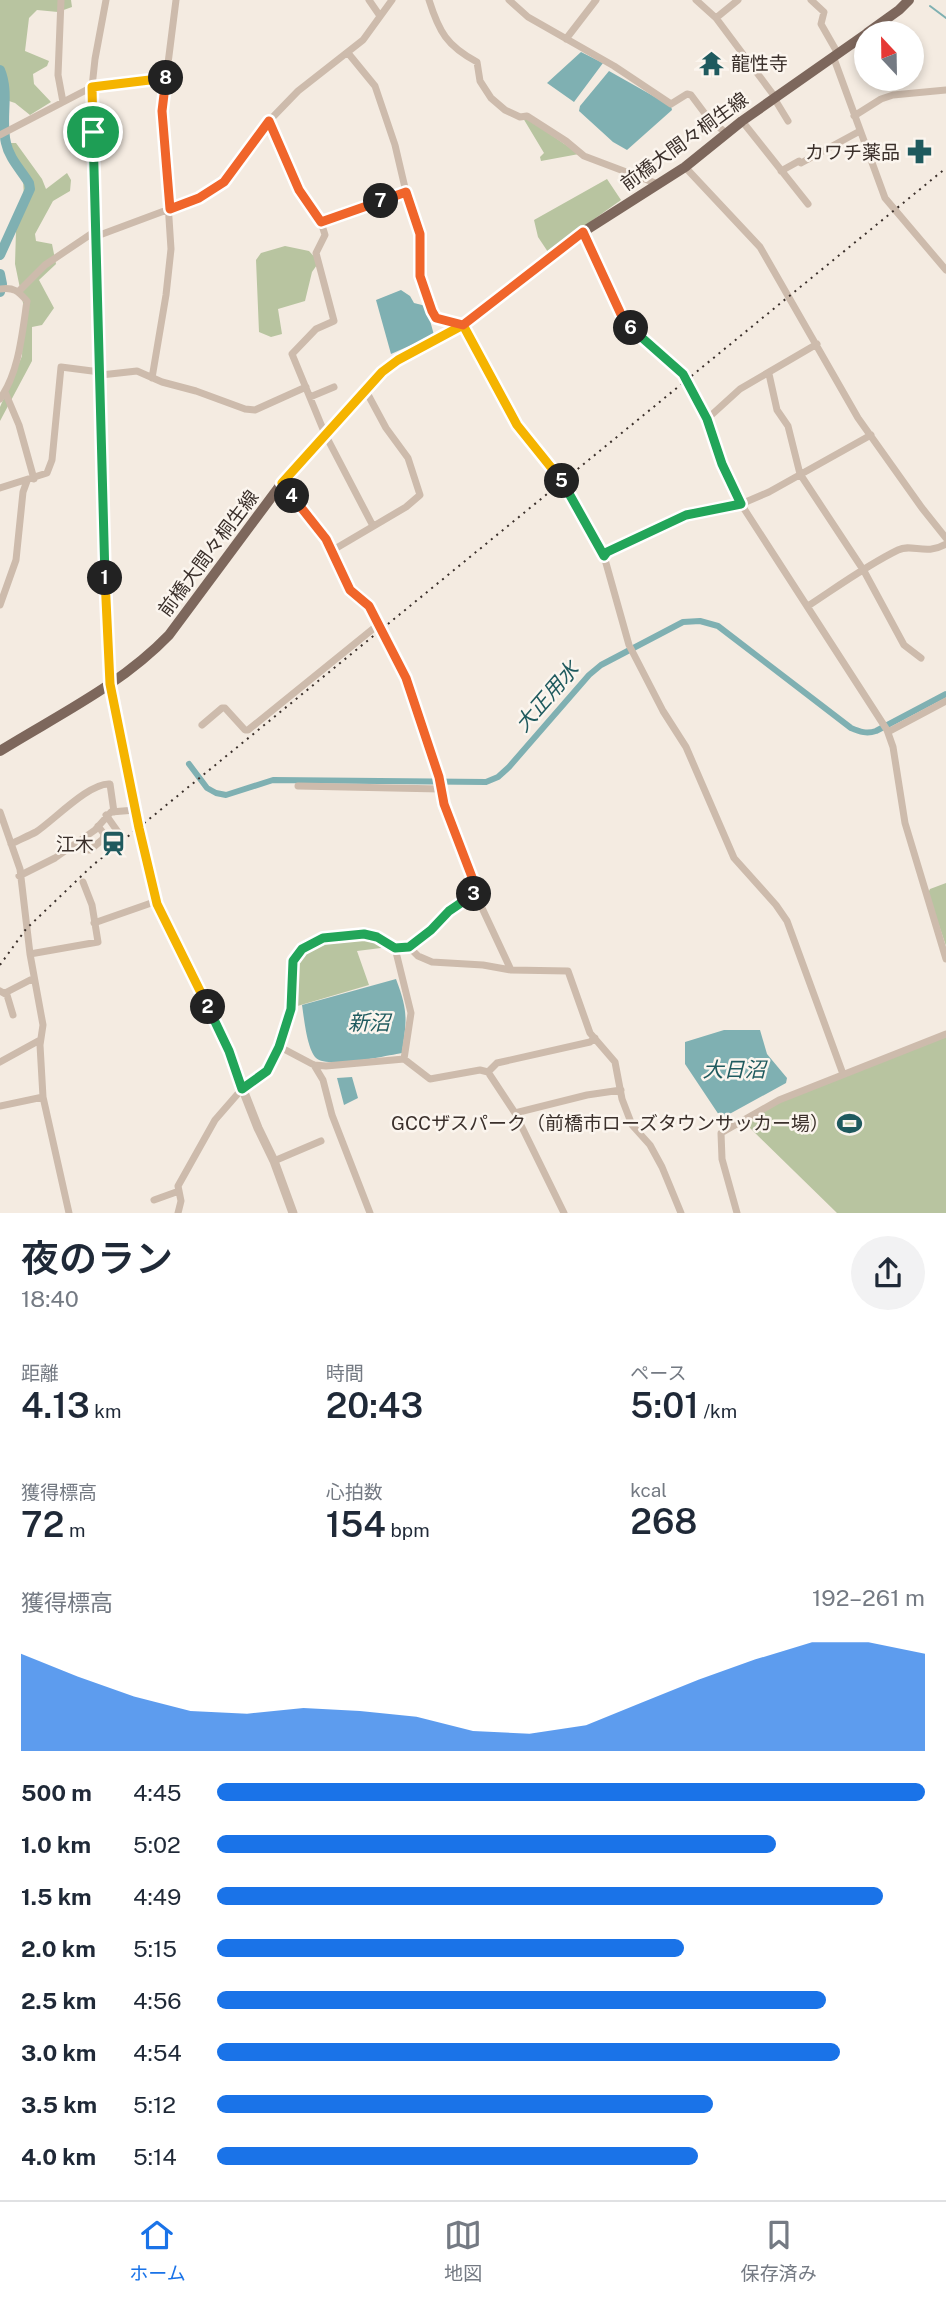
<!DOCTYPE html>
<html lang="ja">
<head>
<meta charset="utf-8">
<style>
	:root { --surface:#fff; --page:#f2f2f3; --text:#1f2937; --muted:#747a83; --line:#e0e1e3; --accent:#1a73e8 }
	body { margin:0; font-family:"Public Sans","Noto Sans JP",sans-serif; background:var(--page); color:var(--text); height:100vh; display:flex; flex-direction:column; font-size:26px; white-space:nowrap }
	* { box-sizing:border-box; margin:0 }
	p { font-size:23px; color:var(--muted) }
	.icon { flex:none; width:38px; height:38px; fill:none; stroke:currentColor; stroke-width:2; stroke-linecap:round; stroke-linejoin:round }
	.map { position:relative; height:1213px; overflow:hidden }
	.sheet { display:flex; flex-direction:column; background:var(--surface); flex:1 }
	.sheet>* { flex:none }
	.needle { width:46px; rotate:338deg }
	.tools { position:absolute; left:854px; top:21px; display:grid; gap:14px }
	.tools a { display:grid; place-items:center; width:70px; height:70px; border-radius:50%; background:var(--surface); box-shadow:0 4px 10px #0003; font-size:35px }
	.pin { position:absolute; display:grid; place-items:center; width:60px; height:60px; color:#fff; margin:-30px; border:4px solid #fff; border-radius:50%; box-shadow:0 2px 7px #0007 }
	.km { position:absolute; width:35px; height:35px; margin:-18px; border-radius:50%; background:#222; color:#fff; font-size:19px; line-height:35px; text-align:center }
	.round { display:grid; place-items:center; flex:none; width:74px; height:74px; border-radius:37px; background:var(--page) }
	.overview { display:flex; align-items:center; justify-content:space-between; height:119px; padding:0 21px }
	h1 { font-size:38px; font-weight:600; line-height:52px }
	.stats { display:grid; grid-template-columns:repeat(3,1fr); gap:10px; height:119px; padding:7px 21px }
	.stats div { display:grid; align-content:center }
	.stats b { font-size:35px; font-weight:600 }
	.stats small { font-size:19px; font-weight:400 }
	.stats p { font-size:19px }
	.chart { height:196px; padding:14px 21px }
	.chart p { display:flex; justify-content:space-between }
	.chart svg { width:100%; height:126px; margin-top:7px; fill:var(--accent); opacity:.7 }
	ul { padding:0 21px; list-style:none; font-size:23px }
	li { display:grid; grid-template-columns:112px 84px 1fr; align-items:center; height:52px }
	li i { height:18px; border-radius:9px; background:var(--accent) }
	.menu { display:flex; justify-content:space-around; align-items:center; height:98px; border-top:2px solid var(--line); background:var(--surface); font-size:19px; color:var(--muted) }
	.menu a { display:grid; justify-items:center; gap:4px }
	.menu .selected { color:var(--accent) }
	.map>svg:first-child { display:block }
	.green { fill:#b8c4a0 }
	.water { fill:#7fb0b2 }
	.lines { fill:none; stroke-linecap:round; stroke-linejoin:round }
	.stream { stroke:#7fb0b2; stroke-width:2 }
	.canal { stroke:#7fb0b2; stroke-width:6 }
	.river { stroke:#7fb0b2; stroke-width:10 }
	.minor { stroke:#cdbbac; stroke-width:7 }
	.tertiary { stroke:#cdbbac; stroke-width:9 }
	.primary { stroke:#7d675c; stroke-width:10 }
	.rail { stroke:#3b302b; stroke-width:2; stroke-dasharray:2 5; stroke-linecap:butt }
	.split-1-casing { stroke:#fff; stroke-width:14 }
	.split-2-casing { stroke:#fff; stroke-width:14 }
	.split-3-casing { stroke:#fff; stroke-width:14 }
	.split-4-casing { stroke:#fff; stroke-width:14 }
	.split-5-casing { stroke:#fff; stroke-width:14 }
	.split-6-casing { stroke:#fff; stroke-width:14 }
	.split-7-casing { stroke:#fff; stroke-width:14 }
	.split-8-casing { stroke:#fff; stroke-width:14 }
	.split-9-casing { stroke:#fff; stroke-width:14 }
	.split-1 { stroke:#22a559; stroke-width:9 }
	.split-2 { stroke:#f5b400; stroke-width:9 }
	.split-3 { stroke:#22a559; stroke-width:9 }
	.split-4 { stroke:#f0652b; stroke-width:9 }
	.split-5 { stroke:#f5b400; stroke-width:9 }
	.split-6 { stroke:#22a559; stroke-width:9 }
	.split-7 { stroke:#f0652b; stroke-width:9 }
	.split-8 { stroke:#f0652b; stroke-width:9 }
	.split-9 { stroke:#f5b400; stroke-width:9 }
	.labels { text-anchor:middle; stroke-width:5; stroke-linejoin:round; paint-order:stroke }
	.poi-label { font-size:19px; fill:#3b302b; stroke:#fbf5ee; text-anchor:end }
	.street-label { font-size:19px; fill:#3b302b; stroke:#fbf5ee }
	.water-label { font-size:21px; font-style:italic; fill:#1f5a5e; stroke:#fbf5ee }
</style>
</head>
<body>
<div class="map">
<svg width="946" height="1213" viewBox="0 0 946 1213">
	<rect width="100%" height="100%" fill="#f4ebe1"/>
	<path class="green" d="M0 0H71L72 7 58 12 37 10 29 18 25 51 49 61 47 66 33 74 34 84 51 102 30 115 15 103 0 98Z
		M523 118 528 119 579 154 541 161 540 157 544 153Z
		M9 143H16L42 179 46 189 67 173 71 180 70 191 53 201 35 234 36 241 52 244 56 264 39 280 54 308 42 325 32 327V361L0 421V407L22 356 23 303 15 264 16 231 24 198 23 179 12 161Z
		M607 179 621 200 548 252 538 237 534 220Z
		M285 246 309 251 319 262 312 272 305 301 278 309 282 334 271 337 259 332 256 260 261 253Z
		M946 883V946L928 893 930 889Z
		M364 936 376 939 389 947 357 951 369 985 294 1007C294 994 291 975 295 963 302 939 344 938 364 936Z
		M946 1037V1213H837L750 1128 752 1118 779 1102Z"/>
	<path class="water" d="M581 52 603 63 574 102 547 83Z
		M609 71 671 106 672 110 627 150 613 142 579 111 580 106Z
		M401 290 410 296 414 303 426 306 434 335 391 354 376 300Z
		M396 979C408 1011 407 1019 402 1053 385 1056 327 1069 316 1058 307 1049 304 1018 302 1005Z
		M724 1030H760L767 1054 787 1078 786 1083 724 1117 719 1115 685 1064V1042Z
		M352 1077 358 1098 344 1105 337 1078Z"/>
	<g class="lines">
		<path class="stream" d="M930 6 946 18"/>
		<path class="canal" d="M189 764 207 788 216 793 226 795 273 780 486 782 498 777 509 767 589 675 601 665 683 622 700 621 718 626 851 728C860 732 867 734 876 731L946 694"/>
		<path class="river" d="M0 70C10 94 0 118 6 143 9 158 21 170 29 183L30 189 0 255
			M0 274 2 284 0 292"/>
		<path class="minor" d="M61 0 58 75 63 102
			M106 0 95 59 92 87 106 602 110 684
			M369 0 380 16
			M429 0C439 32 447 46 477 62L480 81 491 98 505 110 520 117 527 116 566 141 584 156 658 184
			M509 0 528 17 614 66 671 104 687 94 691 95 709 119 726 133
			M696 0 716 18 775 97
			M811 0 824 12 821 24 837 52
			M716 18 738 0
			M566 39 596 0
			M348 53 375 86 395 145 406 192 420 234V276L432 311 436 318 463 325 467 329 517 425 569 490 604 556 629 645 663 711 686 747 734 858 776 905 787 921 843 1074
			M833 56 885 198 946 270
			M774 98 788 121
			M854 116 881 99 893 95 946 90
			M269 121 299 190 321 222 325 235 316 253 334 321 316 329 292 354 325 434 373 526
			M742 121 808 204
			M0 135 92 87 167 78
			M685 167 760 247 858 418 922 508 946 538
			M781 171 799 161 801 163 860 131
			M321 222 406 192
			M583 232 625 323 683 374C708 415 721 461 741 504L887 730 893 747 905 823 946 959
			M97 236 199 198 224 182 269 121 298 91 363 40 392 0
			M0 289C14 287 18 291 27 301 22 334 19 372 0 399
			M19 291 45 265 97 230
			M769 374 777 410 788 426 800 474 864 571 904 645 921 658
			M101 375 137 371 162 382 196 391 245 409 255 410 306 387
			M152 378 166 295 171 249 162 111 176 0
			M5 392 19 425 34 479
			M310 397 334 387
			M707 419 740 389 817 344
			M282 483 326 539 350 590 369 606 406 678 438 777 444 804 475 885V893L511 970 568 971 590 1033 615 1062 622 1099 632 1125 650 1145 662 1167 681 1213
			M0 488 47 473 52 460 61 367 100 372
			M333 550 406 507 420 495 408 458 386 428 365 389
			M604 556 607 552 686 515 741 504 769 492 871 435
			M0 605 16 560 23 492 27 481
			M808 606C837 587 867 565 898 550 912 543 926 556 946 544
			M202 725 222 708H225L245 730H248L379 624
			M888 732 946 701
			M298 786 440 789
			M0 812 20 869 30 954 43 1025 40 1045 43 1097 69 1213
			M106 815 118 832
			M78 842 84 850H90L103 839 104 834 98 826
			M11 844C19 840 28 836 36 832 54 820 90 782 110 784L114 812
			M19 876 55 858 95 830 111 812 135 810
			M94 923 157 901
			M409 947 418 956 432 962 483 965 511 970
			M395 948 411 1013 404 1059
			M30 954 98 942 92 905 83 882
			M0 991 7 995 13 1015
			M5 993 34 978
			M280 1047 314 1065 326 1066 404 1059 430 1079 480 1070 488 1072 515 1113 564 1213
			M0 1062 40 1040
			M314 1065 323 1080 332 1115 370 1213
			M488 1072 497 1063 590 1042 595 1038
			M0 1106 43 1097
			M515 1113 587 1095 621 1090
			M274 1161 321 1141
			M154 1200 179 1191
			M178 1213 181 1201 178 1186 215 1120 242 1089 267 1071 280 1047 291 1009 293 961 302 949 323 938 364 934 377 937 395 948 409 947 431 930 449 911 475 893
			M737 1213 722 1159 721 1133 779 1100 946 1034"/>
		<path class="tertiary" d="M110 684 139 828 157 904 218 1026 258 1128 274 1161 293 1213"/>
		<path class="primary" d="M867 33 899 10 909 0
			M0 751C58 715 121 685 169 635L282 483 382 372 398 360 463 325 583 232 685 167 742 121 866 34"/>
		<path class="rail" d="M0 965 26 929 93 865 946 168"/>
	</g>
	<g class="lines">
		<defs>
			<path id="split-1" d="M93 132 105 578"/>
			<path id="split-2" d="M105 578 110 684 139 828 157 904 208 1007"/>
			<path id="split-3" d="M208 1007 229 1051 242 1089 267 1071 279 1047 291 1009 293 961 302 949 323 938 364 934 377 937 395 948 409 947 431 930 449 911 474 894"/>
			<path id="split-4" d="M292 496 326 539 350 590 369 606 406 678 439 777 444 804 475 885 474 894"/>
			<path id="split-5" d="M292 496 282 483 382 372 398 360 463 325 517 425 562 481"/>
			<path id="split-6" d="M562 481 604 556 607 552 686 515 741 504 722 464 707 419 683 374 631 328"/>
			<path id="split-7" d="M381 201 406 192 420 234V276L432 311 436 318 463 325 583 232 625 323 631 328"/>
			<path id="split-8" d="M166 78 162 111 170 209 199 198 224 182 269 121 299 190 321 222 381 201"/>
			<path id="split-9" d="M93 132 92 87 166 78"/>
		</defs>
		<use href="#split-1" class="split-1-casing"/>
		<use href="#split-2" class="split-2-casing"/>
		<use href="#split-3" class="split-3-casing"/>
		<use href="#split-4" class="split-4-casing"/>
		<use href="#split-5" class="split-5-casing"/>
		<use href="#split-6" class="split-6-casing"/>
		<use href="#split-7" class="split-7-casing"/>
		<use href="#split-8" class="split-8-casing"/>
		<use href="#split-9" class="split-9-casing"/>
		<use href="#split-1" class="split-1"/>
		<use href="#split-2" class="split-2"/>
		<use href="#split-3" class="split-3"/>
		<use href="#split-4" class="split-4"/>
		<use href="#split-5" class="split-5"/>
		<use href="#split-6" class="split-6"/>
		<use href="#split-7" class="split-7"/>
		<use href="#split-8" class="split-8"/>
		<use href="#split-9" class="split-9"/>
	</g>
	<defs>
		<symbol id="temple-bare" viewBox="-9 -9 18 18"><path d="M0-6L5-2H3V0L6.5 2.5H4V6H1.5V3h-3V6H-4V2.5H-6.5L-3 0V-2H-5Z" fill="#1f5a5e" stroke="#fbf5ee" stroke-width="2.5" paint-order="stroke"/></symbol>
		<symbol id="pharmacy-bare" viewBox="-9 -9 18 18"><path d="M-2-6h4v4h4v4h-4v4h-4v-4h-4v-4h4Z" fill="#1f5a5e" stroke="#fbf5ee" stroke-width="2.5" paint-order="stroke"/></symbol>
		<symbol id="station-bare" viewBox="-9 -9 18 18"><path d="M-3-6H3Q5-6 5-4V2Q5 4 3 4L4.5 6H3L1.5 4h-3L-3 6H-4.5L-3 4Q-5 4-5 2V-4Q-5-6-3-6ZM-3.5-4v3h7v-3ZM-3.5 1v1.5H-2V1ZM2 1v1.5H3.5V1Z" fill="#1f5a5e" stroke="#fbf5ee" stroke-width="2.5" paint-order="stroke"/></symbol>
		<symbol id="stadium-bare" viewBox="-9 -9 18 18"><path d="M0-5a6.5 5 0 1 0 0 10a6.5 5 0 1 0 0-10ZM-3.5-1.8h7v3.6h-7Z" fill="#1f5a5e" stroke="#fbf5ee" stroke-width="2.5" paint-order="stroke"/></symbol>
	</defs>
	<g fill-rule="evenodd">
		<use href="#temple-bare" x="694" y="46" width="35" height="35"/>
		<use href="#pharmacy-bare" x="902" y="134" width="35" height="35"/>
		<use href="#station-bare" x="96" y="826" width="35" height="35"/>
		<use href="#stadium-bare" x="832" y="1106" width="35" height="35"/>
	</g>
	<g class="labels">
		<g class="poi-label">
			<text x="731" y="70" text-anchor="start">龍性寺</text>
			<text x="900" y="159">カワチ薬品</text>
			<text x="94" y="851">江木</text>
			<text x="829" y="1130">GCCザスパーク（前橋市ローズタウンサッカー場）</text>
		</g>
		<g class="street-label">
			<text transform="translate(684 141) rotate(-36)" y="7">前橋大間々桐生線</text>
			<text transform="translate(208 553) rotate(-53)" y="7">前橋大間々桐生線</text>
		</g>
		<g class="water-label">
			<text transform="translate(547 697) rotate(-49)" y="7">大正用水</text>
			<text x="369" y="1030">新沼</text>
			<text x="734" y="1077">大日沼</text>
		</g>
	</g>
</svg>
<div class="tools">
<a><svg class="needle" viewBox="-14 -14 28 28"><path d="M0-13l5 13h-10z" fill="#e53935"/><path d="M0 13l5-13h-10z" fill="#747a83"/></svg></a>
</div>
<div class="pin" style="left:93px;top:132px;background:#1e9e55"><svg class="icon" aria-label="arrive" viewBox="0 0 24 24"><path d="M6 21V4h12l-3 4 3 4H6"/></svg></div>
<b class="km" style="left:105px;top:578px">1</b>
<b class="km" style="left:208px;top:1007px">2</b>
<b class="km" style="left:474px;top:894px">3</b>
<b class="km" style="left:292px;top:496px">4</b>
<b class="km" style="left:562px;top:481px">5</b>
<b class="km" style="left:631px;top:328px">6</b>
<b class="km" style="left:381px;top:201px">7</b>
<b class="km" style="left:166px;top:78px">8</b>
</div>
<section class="sheet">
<div class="overview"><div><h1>夜のラン</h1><p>18:40</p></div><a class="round"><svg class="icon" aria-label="share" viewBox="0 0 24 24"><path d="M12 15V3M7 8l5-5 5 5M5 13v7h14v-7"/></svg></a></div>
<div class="stats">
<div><p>距離</p><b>4.13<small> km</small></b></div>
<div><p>時間</p><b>20:43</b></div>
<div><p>ペース</p><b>5:01<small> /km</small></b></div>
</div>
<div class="stats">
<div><p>獲得標高</p><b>72<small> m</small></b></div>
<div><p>心拍数</p><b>154<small> bpm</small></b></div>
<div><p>kcal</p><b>268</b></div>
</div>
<div class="chart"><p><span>獲得標高</span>192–261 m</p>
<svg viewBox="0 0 160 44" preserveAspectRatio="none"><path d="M0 44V10L10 18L20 25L30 30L40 31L50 29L60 30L70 32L80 37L90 38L100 35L110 27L120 19L130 12L140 6L150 6L160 10V44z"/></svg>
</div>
<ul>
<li><b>500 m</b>4:45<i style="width:100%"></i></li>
<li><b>1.0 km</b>5:02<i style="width:79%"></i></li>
<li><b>1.5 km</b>4:49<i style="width:94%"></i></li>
<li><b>2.0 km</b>5:15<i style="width:66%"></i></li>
<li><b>2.5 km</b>4:56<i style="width:86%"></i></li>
<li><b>3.0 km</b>4:54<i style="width:88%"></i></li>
<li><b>3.5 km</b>5:12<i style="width:70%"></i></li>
<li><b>4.0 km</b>5:14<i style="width:68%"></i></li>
</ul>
</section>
<nav class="menu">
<a class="selected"><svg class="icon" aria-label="home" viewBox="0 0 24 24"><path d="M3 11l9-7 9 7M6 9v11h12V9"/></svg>ホーム</a>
<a><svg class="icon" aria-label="map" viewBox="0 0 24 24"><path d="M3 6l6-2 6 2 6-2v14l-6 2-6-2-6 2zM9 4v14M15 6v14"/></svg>地図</a>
<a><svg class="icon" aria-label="saved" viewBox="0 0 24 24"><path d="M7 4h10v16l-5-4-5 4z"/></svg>保存済み</a>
</nav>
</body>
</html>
